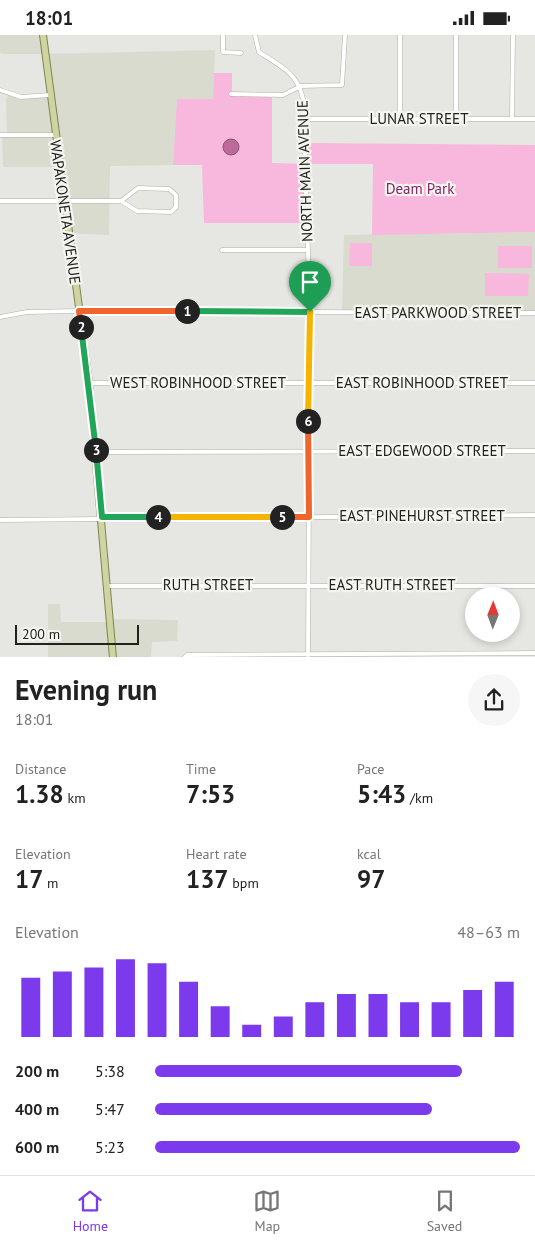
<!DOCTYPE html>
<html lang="en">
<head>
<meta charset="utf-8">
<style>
	:root { --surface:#fff; --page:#f6f6f6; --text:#222; --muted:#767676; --line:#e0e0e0; --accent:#7c3aed }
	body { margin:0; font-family:"PT Sans",sans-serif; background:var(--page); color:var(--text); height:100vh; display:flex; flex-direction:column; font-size:19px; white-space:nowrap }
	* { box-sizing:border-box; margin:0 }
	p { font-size:16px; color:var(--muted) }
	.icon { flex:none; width:28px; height:28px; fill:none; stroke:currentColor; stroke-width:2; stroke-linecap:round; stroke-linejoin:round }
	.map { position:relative; height:622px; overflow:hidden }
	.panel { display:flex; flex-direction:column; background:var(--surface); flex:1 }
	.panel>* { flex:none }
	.needle { width:32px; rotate:1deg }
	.buttons { position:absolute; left:465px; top:552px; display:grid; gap:10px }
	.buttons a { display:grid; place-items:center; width:55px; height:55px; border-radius:50%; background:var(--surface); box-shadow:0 2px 8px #0003; font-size:25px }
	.scale { position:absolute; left:15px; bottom:12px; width:124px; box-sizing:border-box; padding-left:5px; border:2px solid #21221f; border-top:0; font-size:14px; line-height:18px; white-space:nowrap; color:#21221f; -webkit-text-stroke:4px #f4f5ef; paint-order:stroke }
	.pin { position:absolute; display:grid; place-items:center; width:42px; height:42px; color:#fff; margin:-51px -21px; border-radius:50% 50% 50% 0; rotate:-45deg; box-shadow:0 0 5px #0007 }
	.pin .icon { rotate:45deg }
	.km { position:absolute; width:25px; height:25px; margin:-12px; border-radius:50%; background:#222; color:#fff; font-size:14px; line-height:25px; text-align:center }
	.round { display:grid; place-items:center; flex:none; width:52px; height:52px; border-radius:26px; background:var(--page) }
	.headline { display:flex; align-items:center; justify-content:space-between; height:85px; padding:0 15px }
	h1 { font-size:28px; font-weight:700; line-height:38px }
	.stats { display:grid; grid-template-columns:repeat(3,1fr); gap:8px; height:85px; padding:5px 15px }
	.stats div { display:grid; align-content:center }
	.stats b { font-size:25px; font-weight:700 }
	.stats small { font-size:14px; font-weight:400 }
	.stats p { font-size:14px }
	.chart { height:140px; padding:10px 15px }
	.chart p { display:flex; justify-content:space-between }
	.chart svg { width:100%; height:90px; margin-top:5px; stroke:var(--accent); stroke-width:6 }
	ul { padding:0 15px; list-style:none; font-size:16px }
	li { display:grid; grid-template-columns:80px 60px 1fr; align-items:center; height:38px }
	li i { height:12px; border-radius:6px; background:var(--accent) }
	.status { display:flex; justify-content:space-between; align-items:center; height:35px; padding:0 25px; background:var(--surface); direction:ltr }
	.status svg { height:14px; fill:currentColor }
	.menu { display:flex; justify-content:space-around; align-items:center; height:70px; border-top:1px solid var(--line); background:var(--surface); font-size:14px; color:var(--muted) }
	.menu a { display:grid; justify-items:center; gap:2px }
	.menu .on { color:var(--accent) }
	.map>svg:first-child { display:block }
	.built { fill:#d9dbce }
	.green { fill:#f8b7dc }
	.water { fill:#bb6a9b; stroke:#8d5476 }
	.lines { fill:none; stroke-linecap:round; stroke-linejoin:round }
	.minor-casing { stroke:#afb0aa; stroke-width:5 }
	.primary-casing { stroke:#7d844d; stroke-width:8 }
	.minor { stroke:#fff; stroke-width:4 }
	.primary { stroke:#cfd4a3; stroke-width:6 }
	.split-1-casing { stroke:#fff; stroke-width:10 }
	.split-2-casing { stroke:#fff; stroke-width:10 }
	.split-3-casing { stroke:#fff; stroke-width:10 }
	.split-4-casing { stroke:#fff; stroke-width:10 }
	.split-5-casing { stroke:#fff; stroke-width:10 }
	.split-6-casing { stroke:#fff; stroke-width:10 }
	.split-7-casing { stroke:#fff; stroke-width:10 }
	.split-1 { stroke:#22a559; stroke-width:6 }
	.split-2 { stroke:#f0652b; stroke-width:6 }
	.split-3 { stroke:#22a559; stroke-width:6 }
	.split-4 { stroke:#22a559; stroke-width:6 }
	.split-5 { stroke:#f5b400; stroke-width:6 }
	.split-6 { stroke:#f0652b; stroke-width:6 }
	.split-7 { stroke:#f5b400; stroke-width:6 }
	.labels { text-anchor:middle; stroke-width:4.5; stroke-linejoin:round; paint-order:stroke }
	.street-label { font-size:15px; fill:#21221f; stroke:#f4f5ef }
	.park-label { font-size:15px; fill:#862466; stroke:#f4f5ef }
</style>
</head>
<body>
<div class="status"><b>18:01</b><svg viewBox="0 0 49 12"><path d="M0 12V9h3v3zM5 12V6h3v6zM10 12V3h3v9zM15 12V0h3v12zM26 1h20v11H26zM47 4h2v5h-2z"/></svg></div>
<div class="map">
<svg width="535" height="623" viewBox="0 0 535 623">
	<rect width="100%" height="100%" fill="#e6e7e2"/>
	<path class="built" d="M0 0H43L46 19 215 15 213 64H177L173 130 110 131 109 200 68 198 59 132H3L2 100 7 99 6 65 8 58 21 62 50 60 46 19H3L0 18Z
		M535 197V278H342L344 200Z
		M48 569H60L61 587H110V584L178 585 177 606 152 607 151 622 48 623Z"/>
	<path class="green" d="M214 38H232V59L272 60V128L305 129V108L535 110V197L372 200 373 129H305L306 188H204L202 130H173L177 64H213Z
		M350 208H372V231H349Z
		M498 211H532V233H498Z
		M485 238 529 239 528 261H485Z"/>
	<path class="water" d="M223 112a8 8 0 1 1 16 0a8 8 0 1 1-16 0Z"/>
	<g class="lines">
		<defs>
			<path id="minor" d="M223 0V17L241 18
				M255 0 259 17C279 30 298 38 303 64L310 277 308 623
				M0 55 21 62 50 60
				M231 59 283 60 301 51 342 50 345 0
				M304 84H535
				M456 84V0
				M512 84 513 0
				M400 85V0
				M0 100H55
				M0 166H121L137 176 171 177 176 172V160L169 154 138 153 121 166
				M222 215H308
				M0 282 27 277 79 276 535 278
				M89 348H535
				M96 417 535 416
				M0 485 535 480
				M108 551H535
				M184 623 187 620 535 618"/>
			<path id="primary" d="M43 0 89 348 113 623"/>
		</defs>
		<use href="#minor" class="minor-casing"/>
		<use href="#primary" class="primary-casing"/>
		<use href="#minor" class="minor"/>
		<use href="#primary" class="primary"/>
	</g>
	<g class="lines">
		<defs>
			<path id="split-1" d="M187 276 310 277"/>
			<path id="split-2" d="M81 292 79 276H187"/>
			<path id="split-3" d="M81 292 96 415"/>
			<path id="split-4" d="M96 415 102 482H158"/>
			<path id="split-5" d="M158 482H282"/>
			<path id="split-6" d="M282 482H309L308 386"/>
			<path id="split-7" d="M308 386 310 277"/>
		</defs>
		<use href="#split-1" class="split-1-casing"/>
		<use href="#split-2" class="split-2-casing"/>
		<use href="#split-3" class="split-3-casing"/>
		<use href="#split-4" class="split-4-casing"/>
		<use href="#split-5" class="split-5-casing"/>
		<use href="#split-6" class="split-6-casing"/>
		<use href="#split-7" class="split-7-casing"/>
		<use href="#split-1" class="split-1"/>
		<use href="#split-2" class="split-2"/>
		<use href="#split-3" class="split-3"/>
		<use href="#split-4" class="split-4"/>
		<use href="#split-5" class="split-5"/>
		<use href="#split-6" class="split-6"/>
		<use href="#split-7" class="split-7"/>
	</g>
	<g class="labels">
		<g class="street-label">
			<text x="419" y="89">LUNAR STREET</text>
			<text transform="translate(305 136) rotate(-92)" y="5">NORTH MAIN AVENUE</text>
			<text transform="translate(65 177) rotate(82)" y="5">WAPAKONETA AVENUE</text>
			<text x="438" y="283">EAST PARKWOOD STREET</text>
			<text x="198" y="353">WEST ROBINHOOD STREET</text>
			<text x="422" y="353">EAST ROBINHOOD STREET</text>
			<text x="422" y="421">EAST EDGEWOOD STREET</text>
			<text x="422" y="486">EAST PINEHURST STREET</text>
			<text x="208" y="555">RUTH STREET</text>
			<text x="392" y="555">EAST RUTH STREET</text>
		</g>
		<g class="park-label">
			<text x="420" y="159">Deam Park</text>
		</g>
	</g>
</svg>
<div class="buttons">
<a><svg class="needle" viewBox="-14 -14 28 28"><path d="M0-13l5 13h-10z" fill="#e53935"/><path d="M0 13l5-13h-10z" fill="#767676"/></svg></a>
</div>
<div class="scale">200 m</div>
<div class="pin" style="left:310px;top:277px;background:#1e9e55"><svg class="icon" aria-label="arrive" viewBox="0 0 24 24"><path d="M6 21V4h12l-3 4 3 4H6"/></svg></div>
<b class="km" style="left:187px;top:276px">1</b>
<b class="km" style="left:81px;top:292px">2</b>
<b class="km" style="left:96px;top:415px">3</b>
<b class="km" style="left:158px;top:482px">4</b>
<b class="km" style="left:282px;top:482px">5</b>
<b class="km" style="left:308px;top:386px">6</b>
</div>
<section class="panel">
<div class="headline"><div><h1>Evening run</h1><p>18:01</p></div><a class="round"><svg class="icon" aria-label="share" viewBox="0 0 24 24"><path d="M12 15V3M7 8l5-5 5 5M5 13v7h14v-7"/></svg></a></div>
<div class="stats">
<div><p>Distance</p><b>1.38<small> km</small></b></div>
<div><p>Time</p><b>7:53</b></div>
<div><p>Pace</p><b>5:43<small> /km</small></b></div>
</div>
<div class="stats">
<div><p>Elevation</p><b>17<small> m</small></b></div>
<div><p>Heart rate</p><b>137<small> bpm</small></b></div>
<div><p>kcal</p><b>97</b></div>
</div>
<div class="chart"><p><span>Elevation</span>48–63 m</p>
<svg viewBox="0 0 160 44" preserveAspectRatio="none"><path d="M5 44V15M15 44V12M25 44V10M35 44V6M45 44V8M55 44V17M65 44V29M75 44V38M85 44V34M95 44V27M105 44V23M115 44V23M125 44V27M135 44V27M145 44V21M155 44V17"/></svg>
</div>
<ul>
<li><b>200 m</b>5:38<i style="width:84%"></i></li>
<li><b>400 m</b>5:47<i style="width:76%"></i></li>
<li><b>600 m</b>5:23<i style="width:100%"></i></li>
</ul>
</section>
<nav class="menu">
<a class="on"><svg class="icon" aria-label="home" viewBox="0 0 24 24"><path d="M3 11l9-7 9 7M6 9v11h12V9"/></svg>Home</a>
<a><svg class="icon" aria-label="map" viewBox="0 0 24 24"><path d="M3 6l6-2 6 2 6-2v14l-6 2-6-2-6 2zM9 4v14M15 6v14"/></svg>Map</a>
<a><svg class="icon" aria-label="saved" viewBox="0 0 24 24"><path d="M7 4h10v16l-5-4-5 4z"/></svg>Saved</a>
</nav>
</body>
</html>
